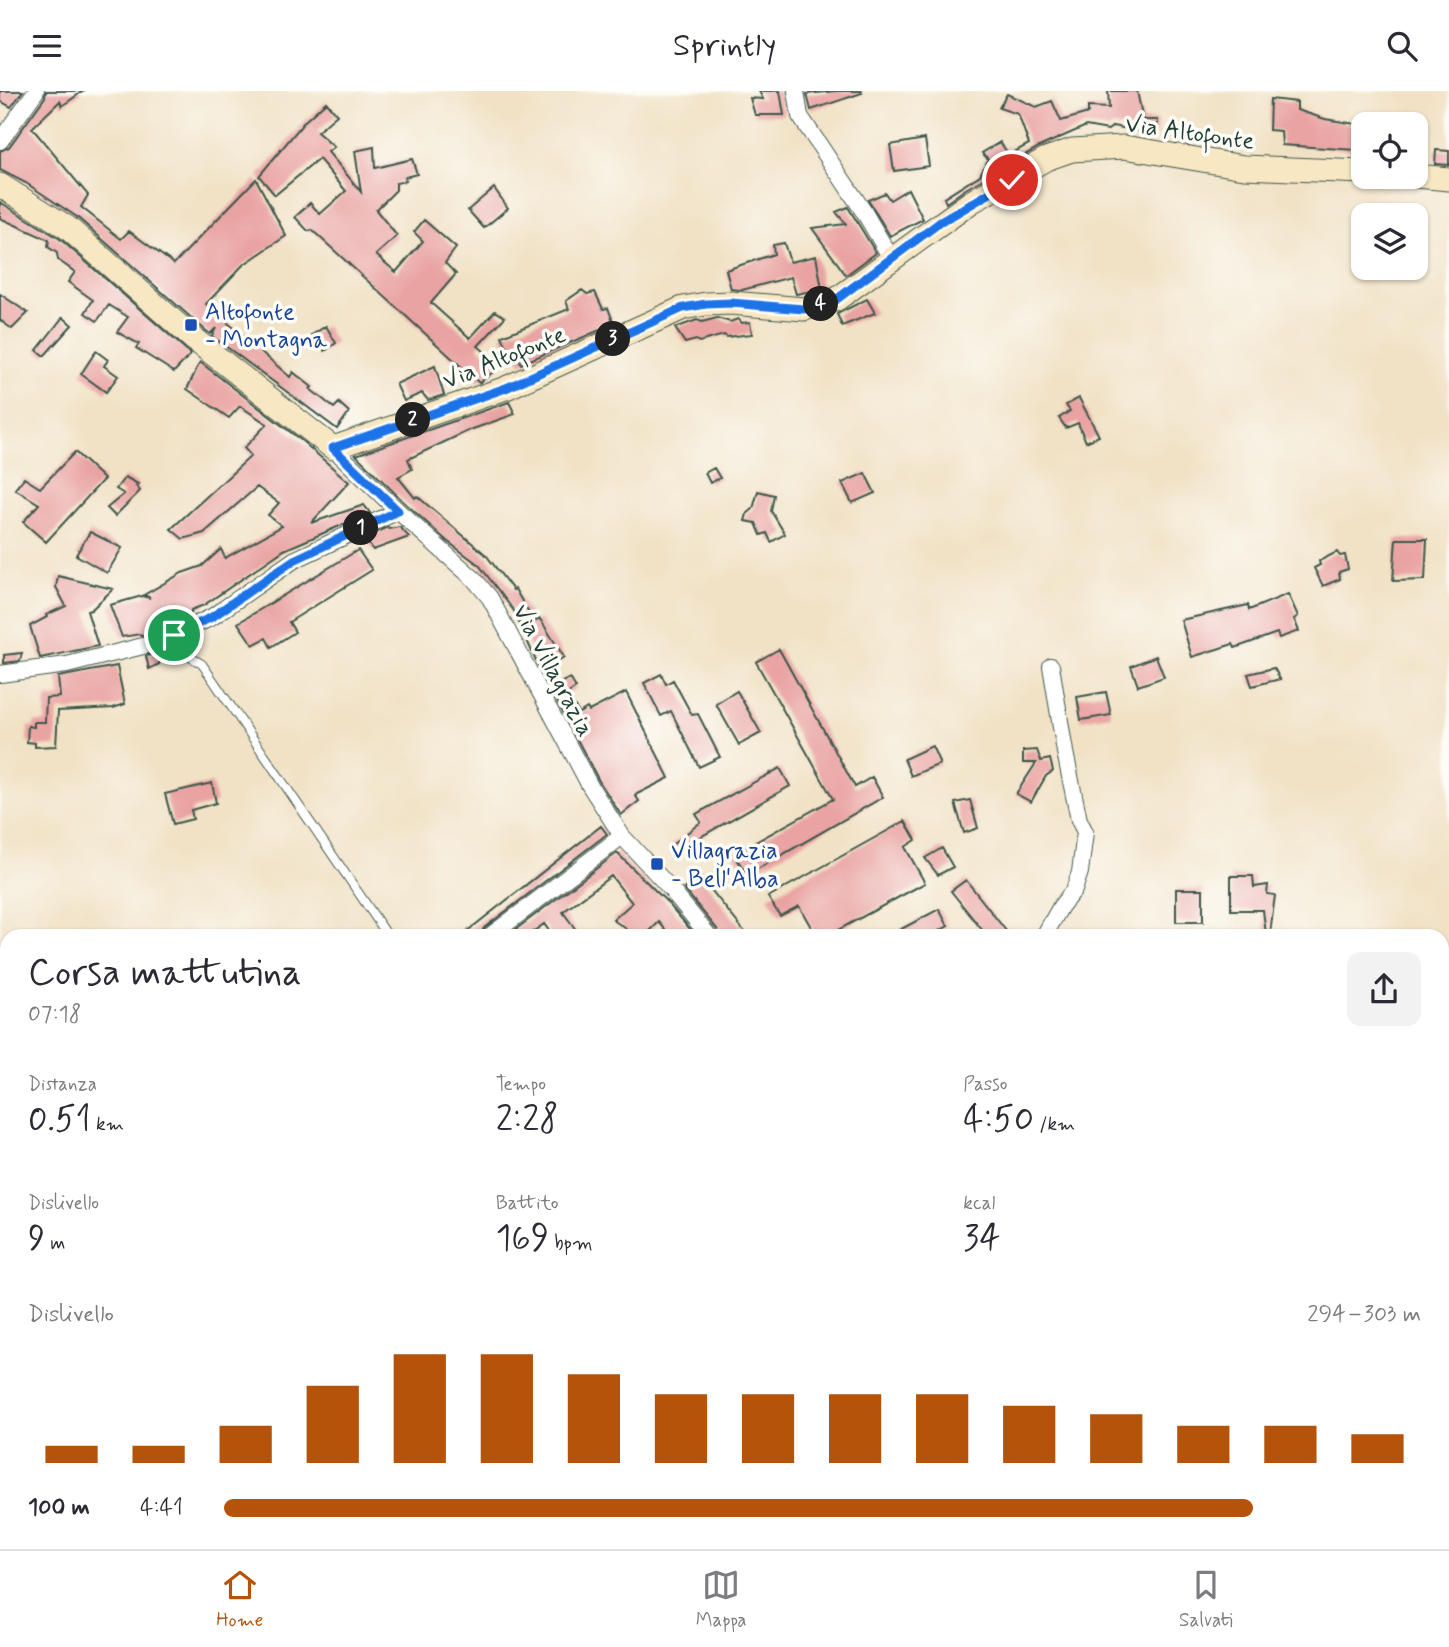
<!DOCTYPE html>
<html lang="it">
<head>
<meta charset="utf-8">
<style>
	:root { --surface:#fff; --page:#f2f2f3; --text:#2b2b33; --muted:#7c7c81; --line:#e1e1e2; --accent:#b45309 }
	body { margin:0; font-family:Mynerve,sans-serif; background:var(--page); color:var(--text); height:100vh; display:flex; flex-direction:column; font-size:26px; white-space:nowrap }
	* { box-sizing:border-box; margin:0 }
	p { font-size:23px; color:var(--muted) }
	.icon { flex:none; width:38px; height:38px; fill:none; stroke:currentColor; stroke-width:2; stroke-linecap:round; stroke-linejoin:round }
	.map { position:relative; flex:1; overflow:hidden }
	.panel { position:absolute; left:0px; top:838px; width:1449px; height:621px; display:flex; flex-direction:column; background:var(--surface); border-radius:21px 21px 0 0; box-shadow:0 2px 5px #0004 }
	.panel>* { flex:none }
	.fabs { position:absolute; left:1351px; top:21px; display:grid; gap:14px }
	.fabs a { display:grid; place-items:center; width:77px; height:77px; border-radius:14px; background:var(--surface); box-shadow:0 2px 5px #0004; font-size:35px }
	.pin { position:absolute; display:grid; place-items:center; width:60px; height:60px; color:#fff; margin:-30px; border:4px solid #fff; border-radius:50%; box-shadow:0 2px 7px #0007 }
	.km { position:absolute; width:35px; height:35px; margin:-18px; border-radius:50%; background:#222; color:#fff; font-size:19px; line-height:35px; text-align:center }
	.round { display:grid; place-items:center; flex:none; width:74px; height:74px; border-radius:14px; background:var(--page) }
	.overview { display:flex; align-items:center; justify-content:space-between; height:119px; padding:0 28px }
	h1 { font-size:38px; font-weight:600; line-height:52px }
	.figures { display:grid; grid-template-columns:repeat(3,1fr); gap:10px; height:119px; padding:7px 28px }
	.figures div { display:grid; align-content:center }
	.figures b { font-size:35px; font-weight:600 }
	.figures small { font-size:19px; font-weight:400 }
	.figures p { font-size:19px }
	.chart { height:196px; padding:14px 28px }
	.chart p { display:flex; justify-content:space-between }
	.chart svg { width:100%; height:126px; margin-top:7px; stroke:var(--accent); stroke-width:6 }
	ul { padding:0 28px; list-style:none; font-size:23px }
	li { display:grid; grid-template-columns:112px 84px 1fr; align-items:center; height:52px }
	li i { height:18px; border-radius:9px; background:var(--accent) }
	header { display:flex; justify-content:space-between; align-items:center; height:91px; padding:0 28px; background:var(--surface); font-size:32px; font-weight:600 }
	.menu { display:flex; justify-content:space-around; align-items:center; height:98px; border-top:2px solid var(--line); background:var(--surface); font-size:19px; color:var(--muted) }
	.menu a { display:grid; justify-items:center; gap:4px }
	.menu .active { color:var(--accent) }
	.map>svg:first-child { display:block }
	.forest { fill:url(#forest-crowns); stroke:#56764c; stroke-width:2 }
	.building { fill:#e9a3a2 }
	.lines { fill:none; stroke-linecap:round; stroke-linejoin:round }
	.lane-casing { stroke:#3e564a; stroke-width:10 }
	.street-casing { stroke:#3e564a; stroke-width:18 }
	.secondary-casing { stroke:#3e564a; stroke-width:25 }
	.lane { stroke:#fff; stroke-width:8 }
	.street { stroke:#fff; stroke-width:16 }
	.secondary { stroke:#f8e7c3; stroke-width:23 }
	.route-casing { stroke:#fff; stroke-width:14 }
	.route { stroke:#1a73e8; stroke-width:9 }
	.transit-dot { fill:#1a4fb4; stroke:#fdfcf7; stroke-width:2.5 }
	.labels { text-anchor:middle; stroke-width:7; stroke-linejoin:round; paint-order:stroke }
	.street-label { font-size:24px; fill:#1f3d34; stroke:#fdfcf7 }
	.transit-label { font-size:24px; fill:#164399; stroke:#fdfcf7; text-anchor:start }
</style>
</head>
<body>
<header><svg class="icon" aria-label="menu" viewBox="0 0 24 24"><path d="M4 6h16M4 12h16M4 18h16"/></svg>Sprintly<svg class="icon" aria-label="search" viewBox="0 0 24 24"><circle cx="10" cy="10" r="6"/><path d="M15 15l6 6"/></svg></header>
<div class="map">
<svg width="1449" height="1458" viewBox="0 0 1449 1458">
	<defs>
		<pattern id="forest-crowns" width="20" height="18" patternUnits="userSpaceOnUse" patternTransform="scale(1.75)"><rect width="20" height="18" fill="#8db064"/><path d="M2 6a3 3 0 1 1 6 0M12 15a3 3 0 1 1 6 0" fill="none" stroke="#739053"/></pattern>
	</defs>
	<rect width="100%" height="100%" fill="#fdfcf7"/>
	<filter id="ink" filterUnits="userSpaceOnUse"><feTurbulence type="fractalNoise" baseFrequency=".0143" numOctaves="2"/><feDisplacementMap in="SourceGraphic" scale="14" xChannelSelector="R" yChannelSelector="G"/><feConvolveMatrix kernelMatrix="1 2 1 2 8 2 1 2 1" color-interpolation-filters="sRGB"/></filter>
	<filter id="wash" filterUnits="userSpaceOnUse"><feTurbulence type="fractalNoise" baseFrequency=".00686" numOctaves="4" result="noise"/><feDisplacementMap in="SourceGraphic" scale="28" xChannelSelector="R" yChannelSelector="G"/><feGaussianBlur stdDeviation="1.57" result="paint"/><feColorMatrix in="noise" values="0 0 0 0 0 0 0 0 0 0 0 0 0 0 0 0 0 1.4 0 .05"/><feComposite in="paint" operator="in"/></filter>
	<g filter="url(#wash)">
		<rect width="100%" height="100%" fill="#f1e2c6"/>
		<path class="forest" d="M0 1342 7 1349V1452H640L642 1458H0Z"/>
		<g id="blocks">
			<path class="building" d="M0 0H23L11 16 0 10Z
				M46 0H83L62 15 60 10 32 37 88 104 81 116 121 148 129 140 174 173 256 88 286 145 243 174 206 213 290 286 293 281 312 296 310 298 334 317 339 312 349 321 337 338 212 245 216 237 210 243 204 238 77 126 26 92 0 79V60L9 56 45 6Z
				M759 0H780L784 24H755L750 7 763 8Z
				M837 0H861L862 2 811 19 807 3Z
				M1108 0H1137L1143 29H1158L1157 44 1113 35 1108 39 1086 35 1039 56 964 99 946 112 944 107 980 84 988 68 982 62 1000 51 1009 64 1029 53 1018 23 999 17 1007 3 1036 16 1052 10 1061 30 1088 22V16L1109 17Z
				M1270 8 1297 11V19L1325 28 1356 33V59L1282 54 1281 40 1269 39Z
				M326 11 337 24 317 41 334 56 328 61 361 101 355 60 374 56 375 77 412 68 417 83 405 86 406 90 396 92V99L376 119 397 145 376 164 396 181 423 150 414 141 424 129 456 157 445 172 456 183 431 212 470 247 495 220 505 226 478 255 501 275 479 292 312 139 308 140 295 126 310 112 320 123 346 100 319 68 275 104 259 85 305 30Z
				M925 48 929 75 894 80 890 54Z
				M1436 59 1449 60V74L1435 73Z
				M494 97 508 117 484 137 468 119Z
				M908 98 923 128 890 145 868 109 885 102 890 109Z
				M0 111 60 148 191 263 174 281 136 257 139 253 117 241 128 226 109 214 97 230 85 222 93 209 68 191 75 181 58 169 57 162 48 156 49 149 0 127Z
				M848 116 876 162 846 184 812 137 846 133 836 121Z
				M784 152 790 171 816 165 822 198 796 203 791 186 742 199 731 198 726 179 774 163 773 154Z
				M582 199 587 203 595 201 603 218 608 217 614 233 521 273 517 264 512 268 502 245 569 218 566 210Z
				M0 203 28 222 12 238 0 229Z
				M867 208 875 222 842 235 837 223Z
				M63 226 72 234 44 265 37 259Z
				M717 227 730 231 738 228 742 232 750 231 752 243 727 246 724 244 699 251 696 249 685 252 675 237 697 229 702 231Z
				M326 235 336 252 325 260 312 244Z
				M96 260 108 269 104 275 118 285 106 301 81 283Z
				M200 271 302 350 349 391 311 432 364 414 370 422 284 459 204 514 191 519V523L170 534 141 545 140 543 122 546 110 514 142 505 150 507 144 504 182 482 202 475 221 458 225 467 282 435 268 424 279 412 257 396 204 442 183 448 171 438 251 365 244 357 267 333 240 315 229 327 187 298Z
				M435 275 444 304 428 309 422 302 404 310 396 293Z
				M1079 307 1099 345 1086 351 1078 332 1066 337 1059 327 1070 320 1066 314Z
				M509 311 515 323 470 339 408 368 412 378 398 386 415 407 417 405 486 464 513 499 515 498 534 531 540 528 564 566 541 581 514 520 479 474 447 450 405 412 356 364Z
				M75 361 104 388 46 451 23 431 39 413 15 398 24 387 40 397Z
				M714 377 720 387 710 392 705 382Z
				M865 382 875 402 852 412 842 392Z
				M125 386 138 393 136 395 140 400 115 425 107 417 124 403 116 398Z
				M758 400 774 404 771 420 785 443 771 451 767 442 761 444 756 432 745 430 747 423 753 418Z
				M388 436 389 438 400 436 409 446 373 459 364 447Z
				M90 441 122 457 107 482 76 464Z
				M1396 448H1427L1425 489 1393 490Z
				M358 459 372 479 289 531 295 541 271 556 266 547 253 554 238 532Z
				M1337 461 1340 465 1345 464 1348 478 1339 481 1340 488 1323 495 1314 477 1320 474 1319 470Z
				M58 485 113 498 91 519 87 520 98 555 40 567 30 535 47 526 46 524 66 515 56 496Z
				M1288 503 1298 525 1294 528 1299 540 1279 547 1277 542 1235 557 1233 553 1192 566 1181 529 1248 514 1249 519Z
				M779 558 855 696 872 686 883 706 747 784 734 763 833 708 756 571Z
				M163 560 159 573 149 578 146 565Z
				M22 562 20 570 4 572V564Z
				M1156 565 1164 586 1138 595 1131 575Z
				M117 575 125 613 113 617 58 620 56 655 35 656V652L27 651 28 635 34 636V631H45L46 607 60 606 58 586Z
				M1274 577 1280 588 1252 595 1248 583Z
				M661 583 666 593 673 589 692 624 698 623 720 666 699 676 671 620 661 625 644 592Z
				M570 587 576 597 567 603 579 622 587 617 589 620 626 601 669 687 635 704 639 710 621 724 599 690 550 597Z
				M737 600 761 642 739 654 716 613Z
				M1106 601 1111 624 1081 629 1077 606Z
				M932 655 940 673 911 685 904 668Z
				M1037 659 1041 670 1050 668 1053 680 1046 685 1031 711 1016 703 1036 672H1023V660Z
				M780 677 790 695 690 752 693 759 680 758 673 762 668 757 701 731 696 723Z
				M212 692 216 712 191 719 193 728 173 733 165 703Z
				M970 709 978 737 964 742 955 712Z
				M905 730 916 749 905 756 925 792 827 845H816L799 815 780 825 768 806Z
				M601 735 607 743 484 837 480 845H461Z
				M942 757 953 776 938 784 925 767Z
				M617 762 667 811 696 845H671L659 831 645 845H637L613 829 632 812 611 785 563 821 576 839 567 845H553L544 833 527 845H507Z
				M700 785 748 845H719L717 838 684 798Z
				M1231 785H1253L1254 796 1268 794 1267 803 1275 804 1270 843H1266L1263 819H1231Z
				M966 789 1010 845H987L951 800Z
				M1176 798H1203V831H1176Z
				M939 818 948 835 930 845H888Z"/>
		</g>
	</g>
	<g filter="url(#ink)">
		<use href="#blocks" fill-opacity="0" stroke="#3e564a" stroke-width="2"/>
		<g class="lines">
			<defs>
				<path id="lane" d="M171 560H180L202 573 388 845"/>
				<path id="street" d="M796 0 800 25 864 121 891 167
					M0 50 36 0
					M333 357 398 420 474 488 490 507 590 695 622 745 669 796 709 845
					M0 583 67 574 151 553 174 544 212 526 294 469 398 420
					M490 845 622 745
					M1044 845 1061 815 1074 799 1080 781 1085 741 1079 729 1065 661 1051 575
					M671 1452 672 1458
					M1348 1452 1349 1458"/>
				<path id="secondary" d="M1416 85 1449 88
					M0 94 68 137 195 249 333 357 506 297 683 217 706 213 731 212 804 218 837 208 971 111 1046 68 1072 59 1124 56 1244 76 1363 81"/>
			</defs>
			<use href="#lane" class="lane-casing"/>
			<use href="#street" class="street-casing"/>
			<use href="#secondary" class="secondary-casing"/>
			<use href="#lane" class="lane"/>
			<use href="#street" class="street"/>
			<use href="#secondary" class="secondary"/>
		</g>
	</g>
	<g class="lines" filter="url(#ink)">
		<defs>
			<path id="route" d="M174 544 212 526 294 469 398 420 333 357 506 297 683 217 706 213 731 212 804 218 837 208 939 132 1012 89"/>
		</defs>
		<use href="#route" class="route-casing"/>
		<use href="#route" class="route"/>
	</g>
	<g class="transit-dot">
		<rect x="184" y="227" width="14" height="14" rx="3.5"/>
		<rect x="650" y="766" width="14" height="14" rx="3.5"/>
	</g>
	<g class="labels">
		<g class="street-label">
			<text transform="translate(1190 41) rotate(8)" y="8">Via Altofonte</text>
			<text transform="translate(504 266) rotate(-22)" y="8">Via Altofonte</text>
			<text transform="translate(554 579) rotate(62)" y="8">Via Villagrazia</text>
		</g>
		<g class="transit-label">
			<text x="205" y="228">Altofonte<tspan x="205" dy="28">- Montagna</tspan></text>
			<text x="671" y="767">Villagrazia<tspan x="671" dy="28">- Bell'Alba</tspan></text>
		</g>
	</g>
</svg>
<div class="fabs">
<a><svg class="icon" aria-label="locate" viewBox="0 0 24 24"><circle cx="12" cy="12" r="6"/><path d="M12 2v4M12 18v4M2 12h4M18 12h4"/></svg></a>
<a><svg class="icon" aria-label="layers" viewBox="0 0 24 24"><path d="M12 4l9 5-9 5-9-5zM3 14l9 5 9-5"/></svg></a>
</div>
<div class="pin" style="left:174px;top:544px;background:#1e9e55"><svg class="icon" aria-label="arrive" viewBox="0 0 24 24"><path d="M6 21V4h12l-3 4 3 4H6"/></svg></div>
<div class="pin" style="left:1012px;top:89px;background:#d93025"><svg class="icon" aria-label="check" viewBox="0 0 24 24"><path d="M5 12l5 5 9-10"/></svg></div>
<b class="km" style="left:361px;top:437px">1</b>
<b class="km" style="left:413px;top:329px">2</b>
<b class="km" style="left:613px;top:248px">3</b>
<b class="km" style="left:821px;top:213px">4</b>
<section class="panel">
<div class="overview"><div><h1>Corsa mattutina</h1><p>07:18</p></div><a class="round"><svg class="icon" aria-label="share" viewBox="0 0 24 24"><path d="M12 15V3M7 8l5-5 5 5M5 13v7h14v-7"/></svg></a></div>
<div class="figures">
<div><p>Distanza</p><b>0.51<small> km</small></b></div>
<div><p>Tempo</p><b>2:28</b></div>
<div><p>Passo</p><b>4:50<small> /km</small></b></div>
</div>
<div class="figures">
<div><p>Dislivello</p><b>9<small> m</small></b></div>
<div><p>Battito</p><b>169<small> bpm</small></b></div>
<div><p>kcal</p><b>34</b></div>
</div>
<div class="chart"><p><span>Dislivello</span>294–303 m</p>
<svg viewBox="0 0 160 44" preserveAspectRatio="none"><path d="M5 44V38M15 44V38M25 44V31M35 44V17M45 44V6M55 44V6M65 44V13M75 44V20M85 44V20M95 44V20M105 44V20M115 44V24M125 44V27M135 44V31M145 44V31M155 44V34"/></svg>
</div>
<ul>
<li><b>100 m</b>4:41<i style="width:86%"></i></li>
</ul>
</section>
</div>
<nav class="menu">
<a class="active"><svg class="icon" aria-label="home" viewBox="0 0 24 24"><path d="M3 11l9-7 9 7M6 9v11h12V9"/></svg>Home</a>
<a><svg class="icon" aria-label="map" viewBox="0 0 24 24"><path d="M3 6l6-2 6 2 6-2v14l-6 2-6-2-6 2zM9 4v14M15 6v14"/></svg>Mappa</a>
<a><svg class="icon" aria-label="saved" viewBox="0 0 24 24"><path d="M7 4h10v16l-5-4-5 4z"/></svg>Salvati</a>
</nav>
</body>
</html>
